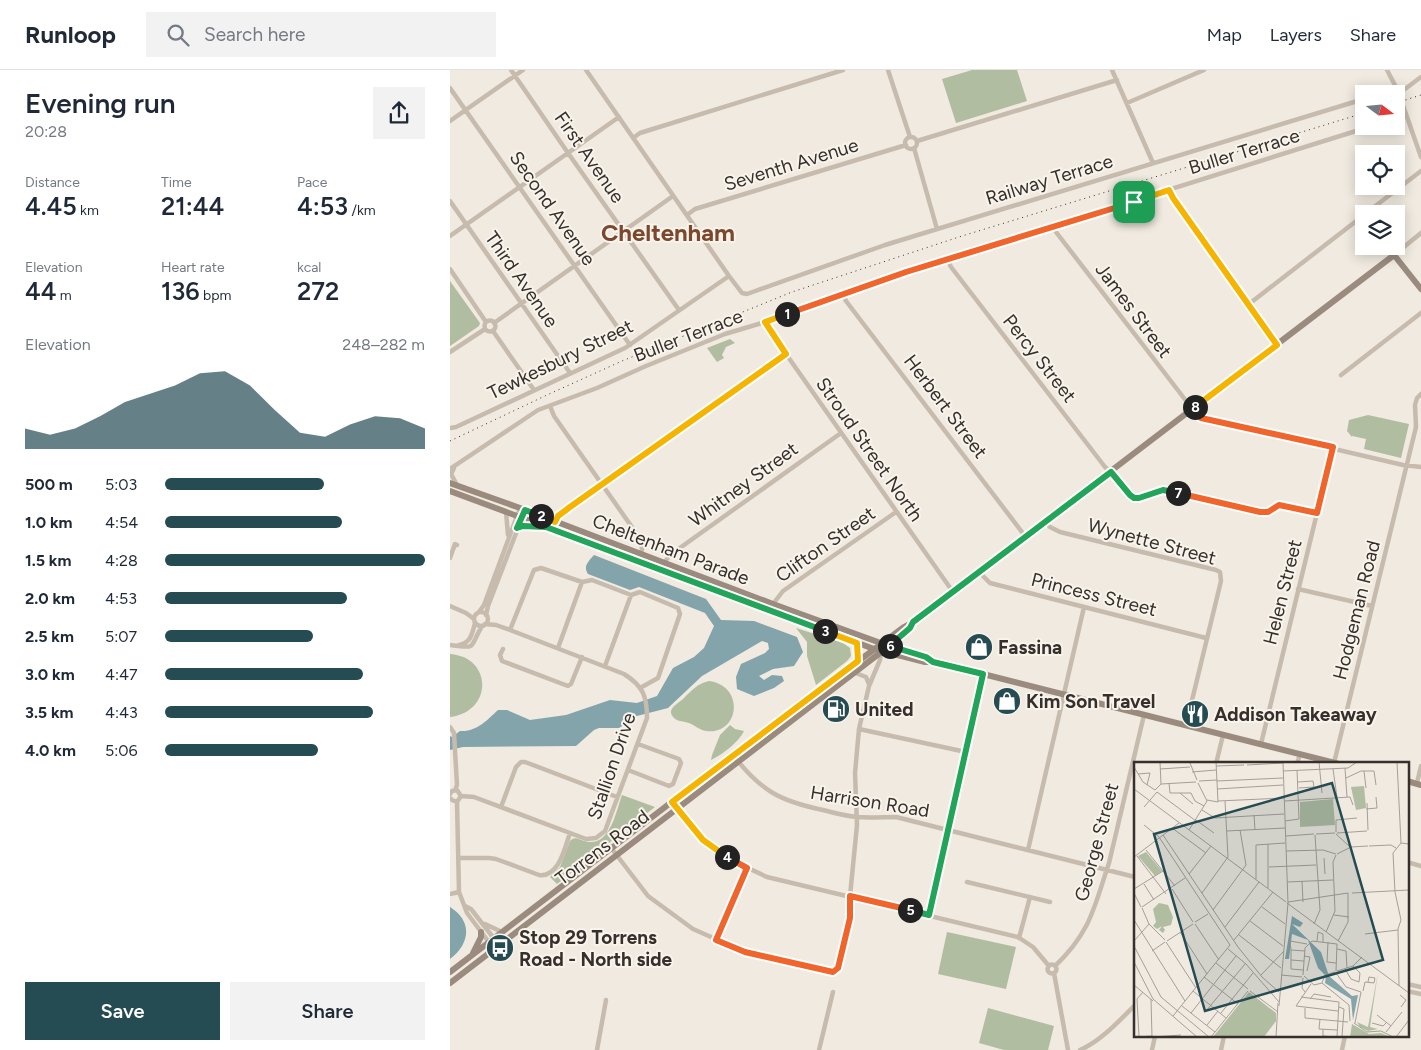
<!DOCTYPE html>
<html lang="en">
<head>
<meta charset="utf-8">
<style>
	:root { --surface:#fff; --page:#f2f2f3; --text:#1f2937; --muted:#747a83; --line:#e0e1e3; --accent:#254b53 }
	body { margin:0; font-family:Figtree,sans-serif; background:var(--page); color:var(--text); height:100vh; display:flex; flex-direction:column; font-size:19px; white-space:nowrap }
	* { box-sizing:border-box; margin:0 }
	p { font-size:16px; color:var(--muted) }
	.icon { flex:none; width:28px; height:28px; fill:none; stroke:currentColor; stroke-width:2; stroke-linecap:round; stroke-linejoin:round }
	.map { position:relative; flex:1; overflow:hidden }
	.drawer { display:flex; flex-direction:column; background:var(--surface); width:450px }
	.drawer>* { flex:none }
	.needle { width:32px; rotate:106deg }
	.fabs { position:absolute; left:905px; top:15px; display:grid; gap:10px }
	.fabs a { display:grid; place-items:center; width:50px; height:50px; border-radius:0px; background:var(--surface); box-shadow:0 2px 12px #0003; font-size:25px }
	.pin { position:absolute; display:grid; place-items:center; width:42px; height:42px; color:#fff; margin:-21px; border-radius:10px; box-shadow:0 2px 8px #0006 }
	.km { position:absolute; width:25px; height:25px; margin:-12px; border-radius:50%; background:#222; color:#fff; font-size:14px; line-height:25px; text-align:center }
	.round { display:grid; place-items:center; flex:none; width:52px; height:52px; border-radius:0px; background:var(--page) }
	.overview { display:flex; align-items:center; justify-content:space-between; height:85px; padding:0 25px }
	h1 { font-size:28px; font-weight:600; line-height:38px }
	.figures { display:grid; grid-template-columns:repeat(3,1fr); gap:8px; height:85px; padding:5px 25px }
	.figures div { display:grid; align-content:center }
	.figures b { font-size:25px; font-weight:600 }
	.figures small { font-size:14px; font-weight:400 }
	.figures p { font-size:14px }
	.chart { height:140px; padding:10px 25px }
	.chart p { display:flex; justify-content:space-between }
	.chart svg { width:100%; height:90px; margin-top:5px; fill:var(--accent); opacity:.7 }
	.cta { display:flex; gap:10px; margin-top:auto; padding:10px 25px }
	.cta a { flex:1; height:58px; border-radius:0px; background:var(--accent); color:#fff; font-size:20px; font-weight:600; line-height:58px; text-align:center }
	.cta a+a { background:var(--page); color:var(--text) }
	ul { padding:0 25px; list-style:none; font-size:16px }
	li { display:grid; grid-template-columns:80px 60px 1fr; align-items:center; height:38px }
	li i { height:12px; border-radius:6px; background:var(--accent) }
	header { display:flex; align-items:center; gap:30px; box-sizing:border-box; height:70px; padding:0 25px; background:var(--surface); border-bottom:1px solid var(--line) }
	header strong { font-size:24px }
	nav { display:flex; gap:28px; margin-inline-start:auto; font-size:18px }
	.search { width:350px; height:45px; background:var(--page); display:flex; align-items:center; gap:12px; box-sizing:border-box; padding:0 18px; border-radius:0px; color:var(--muted); font-size:19px }
	main { display:flex; flex:1; min-height:0 }
	.map>svg:first-child { display:block }
	.green { fill:#b1bda1 }
	.water { fill:#82a4aa }
	.lines { fill:none; stroke-linecap:round; stroke-linejoin:round }
	.street { stroke:#c7bbad; stroke-width:4.5 }
	.secondary { stroke:#9a8b7e; stroke-width:6 }
	.rail { stroke:#362f2b; stroke-width:1; stroke-dasharray:1 4; stroke-linecap:butt }
	.split-1-casing { stroke:#fff; stroke-width:10 }
	.split-2-casing { stroke:#fff; stroke-width:10 }
	.split-3-casing { stroke:#fff; stroke-width:10 }
	.split-4-casing { stroke:#fff; stroke-width:10 }
	.split-5-casing { stroke:#fff; stroke-width:10 }
	.split-6-casing { stroke:#fff; stroke-width:10 }
	.split-7-casing { stroke:#fff; stroke-width:10 }
	.split-8-casing { stroke:#fff; stroke-width:10 }
	.split-9-casing { stroke:#fff; stroke-width:10 }
	.split-1 { stroke:#f0652b; stroke-width:6 }
	.split-2 { stroke:#f5b400; stroke-width:6 }
	.split-3 { stroke:#22a559; stroke-width:6 }
	.split-4 { stroke:#f5b400; stroke-width:6 }
	.split-5 { stroke:#f0652b; stroke-width:6 }
	.split-6 { stroke:#22a559; stroke-width:6 }
	.split-7 { stroke:#22a559; stroke-width:6 }
	.split-8 { stroke:#f0652b; stroke-width:6 }
	.split-9 { stroke:#f5b400; stroke-width:6 }
	.labels { text-anchor:middle; stroke-width:4; stroke-linejoin:round; paint-order:stroke }
	.street-label { font-size:19px; fill:#362f2b; stroke:#f8f4ec }
	.poi-label { font-size:19px; font-weight:bold; fill:#362f2b; stroke:#f8f4ec; text-anchor:start }
	.district-label { font-size:24px; font-weight:bold; fill:#7b482d; stroke:#f8f4ec }
	.inset-road { fill:none; stroke:#a69f98; stroke-width:1 }
	.view { fill:#254b53; fill-opacity:0.15; stroke:#254b53; stroke-width:2.5 }
	.inset-edge { fill:none; stroke:#362f2b; stroke-width:2.5 }
</style>
</head>
<body>
<header>
<strong>Runloop</strong>
<div class="search"><svg class="icon" aria-label="search" viewBox="0 0 24 24"><circle cx="10" cy="10" r="6"/><path d="M15 15l6 6"/></svg>Search here</div>
<nav><a>Map</a><a>Layers</a><a>Share</a></nav>
</header>
<main>
<section class="drawer">
<div class="overview"><div><h1>Evening run</h1><p>20:28</p></div><a class="round"><svg class="icon" aria-label="share" viewBox="0 0 24 24"><path d="M12 15V3M7 8l5-5 5 5M5 13v7h14v-7"/></svg></a></div>
<div class="figures">
<div><p>Distance</p><b>4.45<small> km</small></b></div>
<div><p>Time</p><b>21:44</b></div>
<div><p>Pace</p><b>4:53<small> /km</small></b></div>
</div>
<div class="figures">
<div><p>Elevation</p><b>44<small> m</small></b></div>
<div><p>Heart rate</p><b>136<small> bpm</small></b></div>
<div><p>kcal</p><b>272</b></div>
</div>
<div class="chart"><p><span>Elevation</span>248–282 m</p>
<svg viewBox="0 0 160 44" preserveAspectRatio="none"><path d="M0 44V34L10 37L20 34L30 28L40 21L50 17L60 13L70 7L80 6L90 13L100 25L110 36L120 38L130 32L140 28L150 29L160 34V44z"/></svg>
</div>
<ul>
<li><b>500 m</b>5:03<i style="width:61%"></i></li>
<li><b>1.0 km</b>4:54<i style="width:68%"></i></li>
<li><b>1.5 km</b>4:28<i style="width:100%"></i></li>
<li><b>2.0 km</b>4:53<i style="width:70%"></i></li>
<li><b>2.5 km</b>5:07<i style="width:57%"></i></li>
<li><b>3.0 km</b>4:47<i style="width:76%"></i></li>
<li><b>3.5 km</b>4:43<i style="width:80%"></i></li>
<li><b>4.0 km</b>5:06<i style="width:59%"></i></li>
</ul>
<div class="cta"><a>Save</a><a>Share</a></div>
</section>
<div class="map">
<svg width="971" height="980" viewBox="0 0 971 980">
	<rect width="100%" height="100%" fill="#f0eae0"/>
	<path class="green" d="M522 0H567L577 31 506 53 492 9Z
		M0 211 30 253 29 256 0 276Z
		M280 269 285 273 276 277 272 285 274 288 267 292 257 278Z
		M918 345 959 354 951 388 914 379 916 369 902 366V367L897 361 899 350Z
		M346 558 393 573 400 578 401 586 397 591 366 615 357 586V572Z
		M0 584C43 587 43 642 0 647Z
		M259 611C296 616 289 666 256 661 249 660 245 655 239 653 234 651 228 652 224 648 215 639 228 634 234 628 242 620 247 614 259 611Z
		M280 655 285 659 294 661C288 673 273 684 261 690L262 685 270 665Z
		M172 725 205 737 107 814 100 807 110 797 120 771C125 766 128 769 134 771 160 779 166 741 172 725Z
		M497 862 566 877 556 919 488 904Z
		M538 938 604 956 598 980H554L529 973Z"/>
	<path class="water" d="M144 485 256 529 271 550 304 551 347 567 353 582 344 596 323 599 309 606 314 610 322 605 332 606 334 611 324 618 304 626 287 619 286 607 291 594 315 583 319 579 318 573 312 571 252 606 218 638 183 647 177 653 169 658H149L144 660 126 676 13 677 0 680V666L2 667 10 661C27 662 37 650 48 640H57L80 650 116 645 160 630 187 633 207 626 223 598 244 587 254 578 264 556 255 543 189 517 180 520 138 504C133 496 138 492 144 485Z
		M0 837C23 851 20 874 0 889Z"/>
	<g class="lines">
		<path class="street" d="M61 0 118 83 229 240
			M136 0 279 206 292 223 297 224 435 175 914 29
			M438 0 460 67
			M662 0 703 93
			M937 0 948 21 971 87
			M0 18 180 275
			M932 24 955 19 971 7
			M677 33 754 0
			M946 49 956 46
			M0 51 73 0
			M455 73a6 6 0 1 1 12 0a6 6 0 1 1-12 0Z
			M183 68 190 63 393 0
			M467 71 667 10
			M464 78 487 159
			M719 120 723 128 827 275
			M0 131 120 303
			M915 144 971 101
			M237 145 245 139 456 75
			M604 157 606 162 747 345 751 348 953 395 971 397
			M0 166 169 47
			M944 185 971 163
			M497 189 501 197 655 397 664 405 680 425 684 428H689L713 421H720L810 442C820 444 824 435 834 435L867 443
			M0 199 36 252
			M393 224 396 231 575 466
			M799 234 914 145
			M34.5 256a5.5 5.5 0 1 1 11 0a5.5 5.5 0 1 1-11 0Z
			M315 252 336 284 503 522
			M44 253 223 126
			M43 261 84 320
			M0 282 35 259
			M891 305 971 243
			M100 336 104 346 191 470 192 480 187 492
			M0 358 6 357 175 278 279 206
			M4 398 1 404 7 415
			M0 399 88 340 147 318 196 296 275 264 315 252 456 202 922 56
			M56 442 58 465
			M105 451 108 446 120 437 336 284
			M595 452 600 457 610 462 766 500 770 502 771 511 736 655
			M67 458 73 456 90 457
			M0 488 5 474 7 475
			M214 493 220 485 391 363
			M529 502 540 513 756 568
			M848 519 922 536
			M323 534 333 521 446 442
			M0 536 16 543 24 549
			M29 542 34 535 70 438
			M24 549a7 7 0 1 1 14 0a7 7 0 1 1-14 0Z
			M36 545 38 536 75 440
			M60 560 84 500 91 498 132 512
			M0 575C28 578 18 580 32 556
			M9 575C21 573 22 564 25 553
			M108 578 132 512 142 510 181 525
			M53 579 50 585 52 591 118 616 121 614 132 587
			M155 596 181 525 190 522 228 538 230 544 208 608 190 618
			M403 602 416 607 419 614
			M0 657 4 663 7 715 5 720
			M409 659 516 682
			M811 674 883 377
			M283 685C310 720 329 731 373 740 384 743 396 746 407 747 420 748 433 747 446 747L685 807
			M884 693 966 357 965 335 967 328 971 324
			M766 694 773 665
			M847 694 850 684
			M178 700 219 716 223 714 231 693 229 689 188 674
			M967 713 971 696
			M0 724 2 721 7 720 11 726 7 732 2 730 0 728
			M11 726 24 727 136 769 146 768 155 761 197 648C197 626 193 616 174 604L60 560 46 555 35 554
			M7 732 9 822 17 843 44 879
			M222 732 253 770 281 790 317 807 568 867 583 877 599 896
			M51 737 66 697 71 692H75L167 727
			M162 779 198 826 243 859 295 882 379 901 387 900 400 848V826L407 755 405 703 409 659 419 616 430 590 431 583
			M578 780 634 537
			M8 788H39L46 789 89 805C109 808 115 777 120 763
			M957 792 971 796
			M517 812 600 832
			M0 824 9 822
			M15 836 21 839 49 875
			M479 845 533 604
			M35 854 52 862
			M569 868 580 827
			M266 869 297 798
			M597.5 899a4.5 4.5 0 1 1 9 0a4.5 4.5 0 1 1-9 0Z
			M605 896C641 862 644 837 659 793L694 645
			M604 903 618 980
			M957 914 971 917
			M957 921 971 924
			M147 980 156 930
			M369 980 383 922
			M630 980C651 971 669 951 685 935
			M702 980 705 966
			M771 980 774 966
			M892 980 895 966"/>
		<path class="secondary" d="M0 413 70 438 323 534 439 576 476 587 483 592
			M0 421 424 579 475 592H483L533 604 889 694
			M407 573 408 591
			M957 711 971 715
			M23 883 31 867V862
			M0 902 283 685 454 557 463 552 944 185 971 219
			M0 913 439 576 460 558 462 553"/>
		<path class="rail" d="M946 33 971 25
			M0 371 97 325 172 291 342 222 512 166 914 43"/>
	</g>
	<g class="lines">
		<defs>
			<path id="split-1" d="M337 244 456 202 684 132"/>
			<path id="split-2" d="M91 446 105 452 108 446 120 437 336 284 315 252 337 244"/>
			<path id="split-3" d="M91 446 75 440 67 458 73 456 96 457 375 561"/>
			<path id="split-4" d="M277 787 253 770 222 732 408 591 407 573 375 561"/>
			<path id="split-5" d="M277 787 297 798 266 870 295 882 383 902 388 898 400 848V826L460 840"/>
			<path id="split-6" d="M440 576 476 587 483 592 533 604 479 845 460 840"/>
			<path id="split-7" d="M440 576H439L460 558 463 552 661 402 680 425 684 428H689L713 420 728 423"/>
			<path id="split-8" d="M728 423 810 442H818L829 435 867 443 883 377 751 348 742 340 745 337"/>
			<path id="split-9" d="M684 132 719 120 723 128 827 275 745 337"/>
		</defs>
		<use href="#split-1" class="split-1-casing"/>
		<use href="#split-2" class="split-2-casing"/>
		<use href="#split-3" class="split-3-casing"/>
		<use href="#split-4" class="split-4-casing"/>
		<use href="#split-5" class="split-5-casing"/>
		<use href="#split-6" class="split-6-casing"/>
		<use href="#split-7" class="split-7-casing"/>
		<use href="#split-8" class="split-8-casing"/>
		<use href="#split-9" class="split-9-casing"/>
		<use href="#split-1" class="split-1"/>
		<use href="#split-2" class="split-2"/>
		<use href="#split-3" class="split-3"/>
		<use href="#split-4" class="split-4"/>
		<use href="#split-5" class="split-5"/>
		<use href="#split-6" class="split-6"/>
		<use href="#split-7" class="split-7"/>
		<use href="#split-8" class="split-8"/>
		<use href="#split-9" class="split-9"/>
	</g>
	<defs>
		<symbol id="shop-disc" viewBox="-11 -11 22 22"><circle r="9.5" fill="#254b53" stroke="#f8f4ec"/><path d="M-5-2.5h2.3a2.7 3.5 0 0 1 5.4 0H5L5.5 6h-11ZM-1.5-2.5h3a1.5 2.3 0 0 0-3 0Z" fill="#fff"/></symbol>
		<symbol id="fuel-disc" viewBox="-11 -11 22 22"><circle r="9.5" fill="#254b53" stroke="#f8f4ec"/><path d="M-5.5-6h7V0h2V4h1.3V-2.5L3-4.5l.8-.8L6-3V5H2.5V1h-1V6h-7ZM-4.2-4.7v3.2H.2V-4.7Z" fill="#fff"/></symbol>
		<symbol id="restaurant-disc" viewBox="-11 -11 22 22"><circle r="9.5" fill="#254b53" stroke="#f8f4ec"/><path d="M-5-6h1v4h1v-4h1v4h1v-4h1v5L-1.5 .5V6h-2V.5L-5-1ZM5-6V6H3V1.5H1.5Q1.5-4 5-6Z" fill="#fff"/></symbol>
		<symbol id="bus-disc" viewBox="-11 -11 22 22"><circle r="9.5" fill="#254b53" stroke="#f8f4ec"/><path d="M-5-6H5V4H4V6H2V4H-2V6H-4V4H-5ZM-3.5-4V0h7V-4ZM-3.5 1.2v1.5H-2V1.2ZM2 1.2v1.5H3.5V1.2Z" fill="#fff"/></symbol>
	</defs>
	<g fill-rule="evenodd">
		<use href="#shop-disc" x="513" y="561" width="32" height="32"/>
		<use href="#shop-disc" x="541" y="615" width="32" height="32"/>
		<use href="#fuel-disc" x="370" y="623" width="32" height="32"/>
		<use href="#restaurant-disc" x="729" y="628" width="32" height="32"/>
		<use href="#bus-disc" x="34" y="862" width="32" height="32"/>
	</g>
	<g class="labels">
		<g class="street-label">
			<text transform="translate(794 81) rotate(-17)" y="7">Buller Terrace</text>
			<text transform="translate(140 87) rotate(55)" y="7">First Avenue</text>
			<text transform="translate(341 94) rotate(-17)" y="7">Seventh Avenue</text>
			<text transform="translate(599 109) rotate(-17)" y="7">Railway Terrace</text>
			<text transform="translate(103 138) rotate(55)" y="7">Second Avenue</text>
			<text transform="translate(72 209) rotate(55)" y="7">Third Avenue</text>
			<text transform="translate(684 240) rotate(53)" y="7">James Street</text>
			<text transform="translate(238 265) rotate(-21)" y="7">Buller Terrace</text>
			<text transform="translate(590 288) rotate(52)" y="7">Percy Street</text>
			<text transform="translate(110 289) rotate(-26)" y="7">Tewkesbury Street</text>
			<text transform="translate(496 336) rotate(53)" y="7">Herbert Street</text>
			<text transform="translate(420 379) rotate(55)" y="7">Stroud Street North</text>
			<text transform="translate(293 414) rotate(-36)" y="7">Whitney Street</text>
			<text transform="translate(702 471) rotate(15)" y="7">Wynette Street</text>
			<text transform="translate(375 474) rotate(-35)" y="7">Clifton Street</text>
			<text transform="translate(221 479) rotate(21)" y="7">Cheltenham Parade</text>
			<text transform="translate(832 522) rotate(-76)" y="7">Helen Street</text>
			<text transform="translate(644 524) rotate(14)" y="7">Princess Street</text>
			<text transform="translate(906 540) rotate(-76)" y="7">Hodgeman Road</text>
			<text transform="translate(161 696) rotate(-71)" y="7">Stallion Drive</text>
			<text transform="translate(420 731) rotate(9)" y="7">Harrison Road</text>
			<text transform="translate(646 772) rotate(-75)" y="7">George Street</text>
			<text transform="translate(152 777) rotate(-37)" y="7">Torrens Road</text>
		</g>
		<g class="poi-label">
			<text x="548" y="584">Fassina</text>
			<text x="576" y="638">Kim Son Travel</text>
			<text x="405" y="646">United</text>
			<text x="764" y="651">Addison Takeaway</text>
			<text x="69" y="874">Stop 29 Torrens<tspan x="69" dy="22">Road - North side</tspan></text>
		</g>
		<g class="district-label">
			<text x="218" y="171">Cheltenham</text>
		</g>
	</g>
	<g transform="translate(684 692)">
		<rect width="275" height="275" fill="#f0eae0"/>
		<path d="M230 24 232 46 222 48 217 25ZM199 37 201 63 166 65V40ZM12 90 28 109 21 114 4 94ZM25 141 34 143 39 155 37 163 29 165 31 168 29 171 25 168 28 164 23 167 19 164 22 160 19 147ZM244 210 236 265 244 267 234 269 226 265 223 260 234 265ZM115 230 142 251V259L130 275H79ZM218 262 235 272 247 271 256 275H216Z" fill="#b1bda1"/>
		<path d="M158 154 169 161 166 165 158 162 187 190 195 214 218 234 224 233 219 258 217 237 191 221 192 214 184 206 174 178 158 172 155 197H151Z" fill="#82a4aa"/>
		<path class="inset-road" d="M26 0 27 22M185 0 188 31M263 0 267 81M56 1 63 18M113 3 149 1M82 4 110 3M0 5 9 20 21 28 27 22M211 6 213 35M26 7 56 5M199 7 203 35M149 9 214 6 223 0M230 9 232 26M58 10 82 8M4 12 16 11 13 23M212 16 227 9H240L242 23M65 19 83 18M83 19 149 16M164 20 179 19 180 25 165 26M35 21 36 31H57L61 39 70 44M27 22 62 20M0 27 152 140M83 27 149 23M46 31 59 42M73 38 84 40 82 0M84 39 150 36M151 39 216 35 219 43M233 41 234 68M10 45 23 30 62 59M232 47 243 46 242 35M68 48 81 56 150 52M120 53 121 68M62 58 80 71M151 59 165 57 163 8M10 63 25 75 96 183 39 254M38 66 72 91M55 68 73 39 64 21M93 69 151 66M202 70V58L223 56M203 71 233 69M182 72 201 71M202 72 216 85M29 73 104 185 128 215 145 230M152 74 180 72M235 84 257 83 262 86M12 88 41 124M152 89 189 88 202 92M203 92 217 85 234 84M3 94 32 132M0 95 45 61M190 96 191 112M135 105 182 103M55 112 77 84M122 117V83L151 81M168 119 169 140M153 120 199 118M10 122 20 138M134 126V82M0 127 29 109M38 127 59 160M0 131 7 145M68 131 94 95 91 39M218 131 275 128M154 140 214 131V160L204 179M153 141 275 231M8 145 51 116M128 145 151 162M8 146 15 162 31 178M79 148 112 103 106 68M200 153 215 155M0 158 51 239M116 159 149 184M61 160 74 152M61 162 85 198M180 162 186 148 181 73M91 165 125 120M46 170 73 212M192 170 201 149 199 100 202 93M231 172 264 168M105 173 147 206M100 178 139 130M0 179 15 162M33 179 59 162M183 179 184 170 189 172V180M32 180 62 226M194 180 193 200 202 201M0 184 27 235 75 275M94 187 112 202 145 240M203 187 212 189 213 206M157 188V198L170 199M18 189 31 180M171 189 157 188 156 179 173 182M170 194 176 195 173 209M157 198V207L169 208M0 200 19 237 63 275M82 201 114 227M211 207 217 217 225 220 226 211 219 204M203 209 219 204 228 195M202 211 212 225 227 230 221 261M127 213 150 189M147 213 168 215M169 213 171 186 178 179 203 182 202 209M170 214 180 223 188 221M70 215 104 242M169 216 168 226 171 230M188 221 215 243 216 259M188 221 191 213 201 210M177 222 162 244 204 249M0 223 19 239M265 224 264 167 267 158 261 130 259 91 267 81 275 82M59 229 92 256M116 229 144 250M229 229 231 220 240 221 241 216 235 215 234 220M266 233 272 238 267 245M167 235 205 240 203 275M17 237 18 275M176 237 180 232 197 235M48 244 81 270M145 244 154 141 149 0M205 245 210 247 208 275M171 246V256L214 260M72 249 111 202M57 251 102 194M87 251 119 211M243 253 257 264M186 257 185 267 203 268M220 261 233 270 247 269 259 275M238 261 249 264 252 261M73 263 84 249M189 267V274L200 275M252 270 268 250M5 274 3 237 9 230M2 275 18 274M20 275 47 273M77 275 114 229M142 275 144 241M262 275 275 258"/>
		<path class="view" d="M198 21 249 198 71 249 20 72Z"/>
		<rect width="275" height="275" class="inset-edge"/>
	</g>
</svg>
<div class="fabs">
<a><svg class="needle" viewBox="-14 -14 28 28"><path d="M0-13l5 13h-10z" fill="#e53935"/><path d="M0 13l5-13h-10z" fill="#747a83"/></svg></a>
<a><svg class="icon" aria-label="locate" viewBox="0 0 24 24"><circle cx="12" cy="12" r="6"/><path d="M12 2v4M12 18v4M2 12h4M18 12h4"/></svg></a>
<a><svg class="icon" aria-label="layers" viewBox="0 0 24 24"><path d="M12 4l9 5-9 5-9-5zM3 14l9 5 9-5"/></svg></a>
</div>
<div class="pin" style="left:684px;top:132px;background:#1e9e55"><svg class="icon" aria-label="arrive" viewBox="0 0 24 24"><path d="M6 21V4h12l-3 4 3 4H6"/></svg></div>
<b class="km" style="left:337px;top:244px">1</b>
<b class="km" style="left:91px;top:446px">2</b>
<b class="km" style="left:375px;top:561px">3</b>
<b class="km" style="left:277px;top:787px">4</b>
<b class="km" style="left:460px;top:840px">5</b>
<b class="km" style="left:440px;top:576px">6</b>
<b class="km" style="left:728px;top:423px">7</b>
<b class="km" style="left:745px;top:337px">8</b>
</div>
</main>
</body>
</html>
